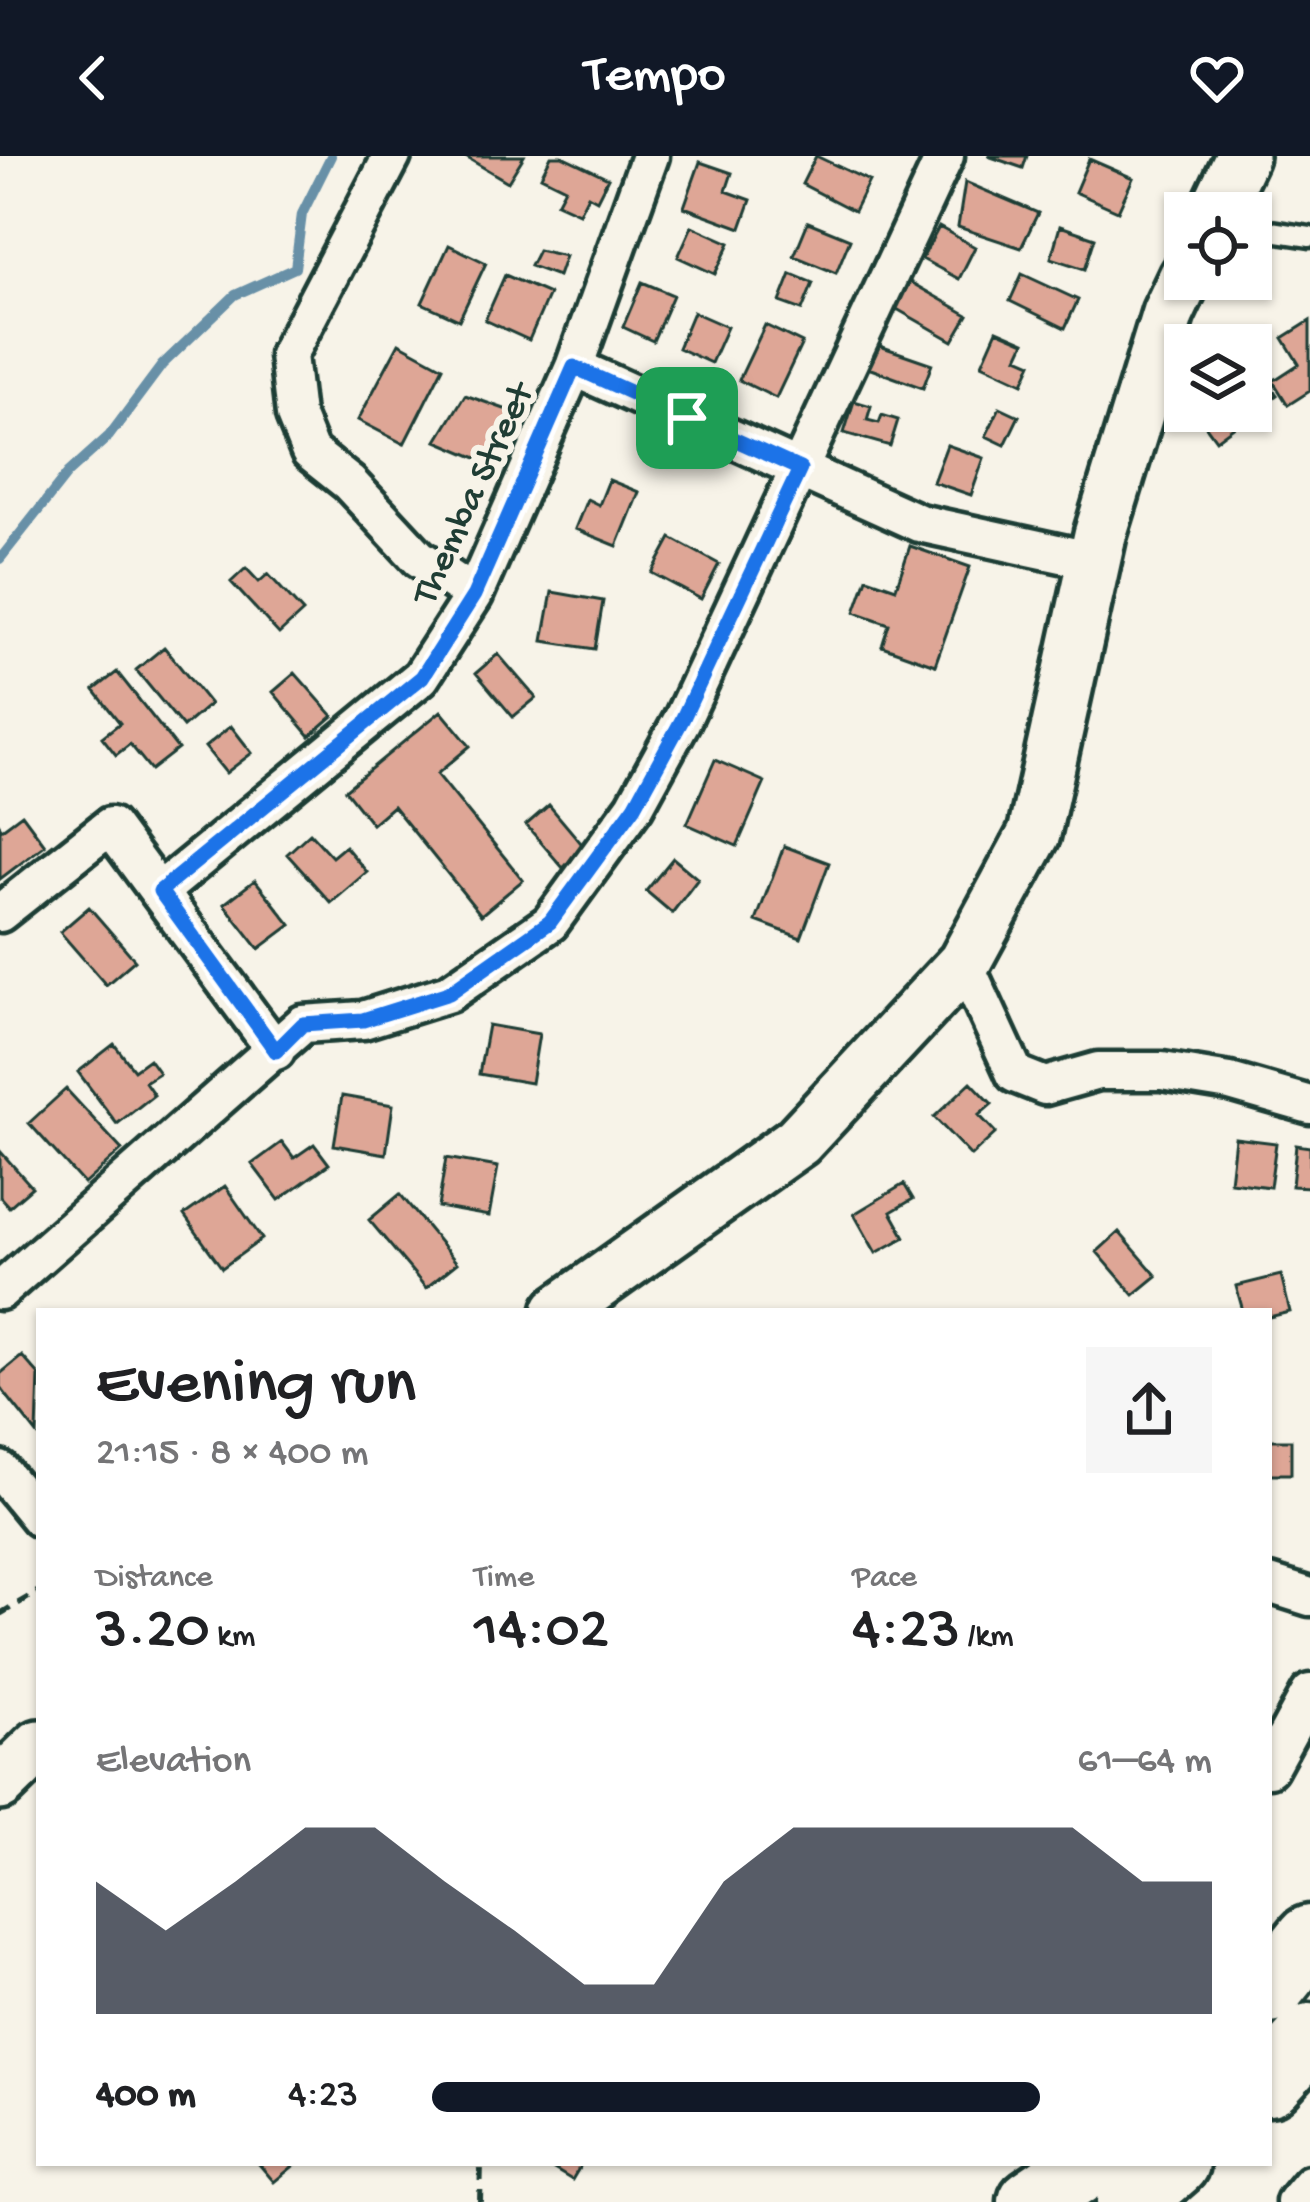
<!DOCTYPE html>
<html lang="en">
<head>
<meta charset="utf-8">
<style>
	:root { --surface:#fff; --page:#f6f6f6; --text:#202124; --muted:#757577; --accent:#111827 }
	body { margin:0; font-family:"Gochi Hand",sans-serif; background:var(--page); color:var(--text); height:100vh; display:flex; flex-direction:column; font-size:45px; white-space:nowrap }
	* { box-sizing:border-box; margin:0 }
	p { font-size:39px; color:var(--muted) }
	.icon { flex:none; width:66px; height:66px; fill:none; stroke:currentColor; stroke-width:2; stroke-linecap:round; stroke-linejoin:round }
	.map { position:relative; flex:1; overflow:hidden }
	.details { position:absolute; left:36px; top:1152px; width:1236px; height:858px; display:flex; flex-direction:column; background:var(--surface); border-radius:0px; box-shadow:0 3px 9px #0004 }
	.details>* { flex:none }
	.buttons { position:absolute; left:1164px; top:36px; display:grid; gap:24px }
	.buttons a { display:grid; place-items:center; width:108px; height:108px; border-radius:0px; background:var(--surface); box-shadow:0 3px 9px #0004; font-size:60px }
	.pin { position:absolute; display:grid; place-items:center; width:102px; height:102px; color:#fff; margin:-51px; border-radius:24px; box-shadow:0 6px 18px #0006 }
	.round { display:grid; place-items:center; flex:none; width:126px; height:126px; border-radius:0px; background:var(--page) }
	.overview { display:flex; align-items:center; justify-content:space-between; height:204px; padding:0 60px }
	h1 { font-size:66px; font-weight:600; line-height:90px }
	.metrics { display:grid; grid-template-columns:repeat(3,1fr); gap:18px; height:204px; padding:12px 60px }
	.metrics div { display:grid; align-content:center }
	.metrics b { font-size:60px; font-weight:600 }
	.metrics small { font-size:33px; font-weight:400 }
	.metrics p { font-size:33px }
	.chart { height:336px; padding:24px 60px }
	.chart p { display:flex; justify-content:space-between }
	.chart svg { width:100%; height:216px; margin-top:12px; fill:var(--accent); opacity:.7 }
	ul { padding:0 60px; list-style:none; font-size:39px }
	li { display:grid; grid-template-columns:192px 144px 1fr; align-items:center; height:90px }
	li i { height:30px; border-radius:15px; background:var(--accent) }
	header { display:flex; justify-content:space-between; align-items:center; height:156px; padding:0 60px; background:var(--accent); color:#fff; font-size:54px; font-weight:600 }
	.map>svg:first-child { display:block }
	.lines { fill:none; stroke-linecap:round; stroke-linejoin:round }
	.stream { stroke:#6790a7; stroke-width:10 }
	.building { fill:#dea696; stroke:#1f3d34; stroke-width:3 }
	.lane-casing { stroke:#1f3d34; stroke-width:27 }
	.street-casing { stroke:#1f3d34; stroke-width:45 }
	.secondary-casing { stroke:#1f3d34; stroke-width:60 }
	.highway-casing { stroke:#1f3d34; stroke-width:75 }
	.path { stroke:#1f3d34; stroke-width:6; stroke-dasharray:12 9; stroke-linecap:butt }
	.lane { stroke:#f7f3e8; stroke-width:18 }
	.street { stroke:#f7f3e8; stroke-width:36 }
	.secondary { stroke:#f7f3e8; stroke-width:51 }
	.highway { stroke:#f7f3e8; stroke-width:66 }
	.route-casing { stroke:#fff; stroke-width:24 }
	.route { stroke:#1a73e8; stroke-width:15 }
	.labels { text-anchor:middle; stroke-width:12; stroke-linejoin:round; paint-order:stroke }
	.street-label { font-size:39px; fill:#1f3d34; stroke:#f7f3e8 }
</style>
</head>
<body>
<header><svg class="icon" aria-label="back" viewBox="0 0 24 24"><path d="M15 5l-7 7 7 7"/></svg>Tempo<svg class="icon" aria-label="heart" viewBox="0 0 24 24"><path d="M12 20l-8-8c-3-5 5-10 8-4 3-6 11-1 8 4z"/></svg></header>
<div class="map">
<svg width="1310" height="2046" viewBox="0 0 1310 2046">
	<rect width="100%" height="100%" fill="#f7f3e8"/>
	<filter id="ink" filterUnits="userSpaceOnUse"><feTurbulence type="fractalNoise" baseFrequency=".00833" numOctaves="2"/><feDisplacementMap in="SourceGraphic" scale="24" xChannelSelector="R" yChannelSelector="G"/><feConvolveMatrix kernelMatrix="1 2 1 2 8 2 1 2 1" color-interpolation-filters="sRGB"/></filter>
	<g filter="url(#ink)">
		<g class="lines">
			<path class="stream" d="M0 403 68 317 109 280 162 209 235 139 295 112 302 58 331 0"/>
		</g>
		<path class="building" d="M464 0H524L508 26Z
			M551 0H562L608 22 597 44 588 39 579 57 557 47 565 32 541 20Z
			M816 0 869 25 854 55 802 28Z
			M988 0H1027L1023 12Z
			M1089 3 1133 22 1118 55 1075 36Z
			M700 6 732 17 726 35 751 44 741 72 684 51Z
			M965 26 1038 57 1021 92 958 71Z
			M808 66 850 83 836 117 794 100Z
			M692 70 730 87 715 118 678 101Z
			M1060 70 1095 82 1085 113 1051 102Z
			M939 71 975 91 959 123 922 103Z
			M449 89 486 107 459 164 422 147Z
			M538 94 565 100 558 120 530 110Z
			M791 118 813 127 802 154 780 146Z
			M1022 118 1078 144 1065 172 1010 145Z
			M505 119 549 138 529 184 485 164Z
			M642 126 673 139 653 185 623 171Z
			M910 126 968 159 953 185 895 152Z
			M693 156 727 171 711 207 678 192Z
			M1310 165V235L1288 249 1273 225 1299 208 1283 182Z
			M765 169 802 187 776 242 739 224Z
			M997 174 1025 186 1018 201 1032 207 1023 227 982 208Z
			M399 187 443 211 404 288 358 264Z
			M877 189 932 208 923 232 868 212Z
			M1257 211 1277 239 1216 284 1195 255H1251V216Z
			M465 239 513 256 491 308 437 285Z
			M854 245 871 250 867 264 879 267 882 259 898 264 890 290 844 277Z
			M1000 251 1019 260 1005 289 986 280Z
			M947 289 984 302 971 339 933 326Z
			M609 324 639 336 617 390 575 373 587 343 599 349Z
			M671 382 719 408 701 443 652 417Z
			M910 390 970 411 935 509 882 490 889 468 855 456 867 422 896 432Z
			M246 412 259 426 268 418 303 456 279 478 231 426Z
			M552 436 603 445 595 493 543 485Z
			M164 491 210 548 183 571 136 514Z
			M498 498 536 542 513 561 476 517Z
			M117 516 178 593 151 614 130 588 116 599 102 581 120 567 94 534Z
			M295 517 333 560 310 580 273 536Z
			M441 555 470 590 437 618 523 724 481 759 393 650 372 668 345 634Z
			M231 570 252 597 226 617 205 591Z
			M715 604 765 626 737 690 687 668Z
			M549 649 586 693 563 712 526 669Z
			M22 658 45 689 0 723V670L2 673Z
			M310 677 332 701 345 690 367 716 331 747 287 698Z
			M784 690 829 707 801 782 756 765Z
			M673 702 698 723 672 757 646 735Z
			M255 724 291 769 259 793 224 748Z
			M89 751 135 804 106 829 60 776Z
			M488 869 539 878 531 927 479 918Z
			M114 888 134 914 149 903 159 917 145 926 154 939 117 968 78 916Z
			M971 926 992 948 979 959 996 977 971 1000 934 961Z
			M66 933 122 994 84 1028 29 967Z
			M342 940 393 949 386 998 334 989Z
			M1235 982 1276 987 1270 1031 1230 1026Z
			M282 986 294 1002 314 988 329 1008 279 1044 252 1008Z
			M1296 989 1310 991V1031L1292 1030Z
			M0 995 32 1031 9 1051 0 1041Z
			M446 1002 498 1011 489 1060 438 1051Z
			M904 1028 913 1043 891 1056 905 1081 876 1097 854 1058Z
			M225 1030 262 1083 222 1112 184 1059Z
			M400 1038 457 1107 426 1132 369 1064Z
			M1119 1076 1157 1120 1134 1139 1097 1096Z
			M1281 1119 1290 1156 1269 1161V1155H1243L1236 1130Z
			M22 1200 39 1219 37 1278 0 1231V1218Z
			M1269 1284H1291V1318H1269Z
			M258 2007H297L274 2026Z
			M544 2007H582L572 2024Z"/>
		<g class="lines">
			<defs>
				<path id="lane" d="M1251 72 1310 81"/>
				<path id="street" d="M392 0 288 199 295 259 310 296 349 327 419 402 474 439
					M574 211 919 367 1094 405
					M160 735 421 521 474 439 574 211 650 0
					M0 757 110 670 276 895
					M964 807 1015 918 1045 930 1098 915H1162L1230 926 1310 949
					M0 1135 303 868 363 864 449 837 550 767 635 650 682 564 945 0
					M0 1314 39 1362
					M1269 1428 1310 1441
					M1269 1612 1310 1537
					M1295 2046 1310 2028"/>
				<path id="secondary" d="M1215 57 1242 0
					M559 1155 798 985 964 807 1034 678 1100 379 1168 157 1185 121
					M0 1628 39 1590"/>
				<path id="highway" d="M1269 1834 1310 1783
					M1269 1926 1310 1881
					M1032 2046 1089 2007
					M1130 2046 1175 2007"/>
			</defs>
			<use href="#lane" class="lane-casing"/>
			<use href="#street" class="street-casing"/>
			<use href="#secondary" class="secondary-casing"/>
			<use href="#highway" class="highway-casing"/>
			<path class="path" d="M0 1458 39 1435
				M480 2046 481 2007"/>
			<use href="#lane" class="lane"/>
			<use href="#street" class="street"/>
			<use href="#secondary" class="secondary"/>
			<use href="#highway" class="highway"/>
		</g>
	</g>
	<g class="lines" filter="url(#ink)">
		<defs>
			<path id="route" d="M574 211 800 313 682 564 635 650 550 766 449 837 363 864 303 868 276 895 160 735 422 521 474 439Z"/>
		</defs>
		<use href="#route" class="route-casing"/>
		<use href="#route" class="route"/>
	</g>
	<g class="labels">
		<g class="street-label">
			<text transform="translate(469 336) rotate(-65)" y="14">Themba Street</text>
		</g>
	</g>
</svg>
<div class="buttons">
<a><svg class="icon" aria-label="locate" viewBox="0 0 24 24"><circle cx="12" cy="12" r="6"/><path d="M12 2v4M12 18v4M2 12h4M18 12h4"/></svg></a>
<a><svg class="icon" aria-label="layers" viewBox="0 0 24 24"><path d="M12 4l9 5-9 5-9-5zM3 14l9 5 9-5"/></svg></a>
</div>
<div class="pin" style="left:687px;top:262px;background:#1e9e55"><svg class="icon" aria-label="arrive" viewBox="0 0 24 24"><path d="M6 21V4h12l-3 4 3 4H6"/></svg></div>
<section class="details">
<div class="overview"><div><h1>Evening run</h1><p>21:15 · 8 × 400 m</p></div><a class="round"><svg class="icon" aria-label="share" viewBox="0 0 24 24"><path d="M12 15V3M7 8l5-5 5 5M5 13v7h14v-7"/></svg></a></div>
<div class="metrics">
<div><p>Distance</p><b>3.20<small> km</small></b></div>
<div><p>Time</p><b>14:02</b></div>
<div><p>Pace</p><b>4:23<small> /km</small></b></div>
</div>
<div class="chart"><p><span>Elevation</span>61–64 m</p>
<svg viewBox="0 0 160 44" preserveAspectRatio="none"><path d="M0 44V17L10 27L20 17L30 6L40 6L50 17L60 27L70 38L80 38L90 17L100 6L110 6L120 6L130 6L140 6L150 17L160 17V44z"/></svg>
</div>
<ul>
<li><b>400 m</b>4:23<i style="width:78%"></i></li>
</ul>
</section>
</div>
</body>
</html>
